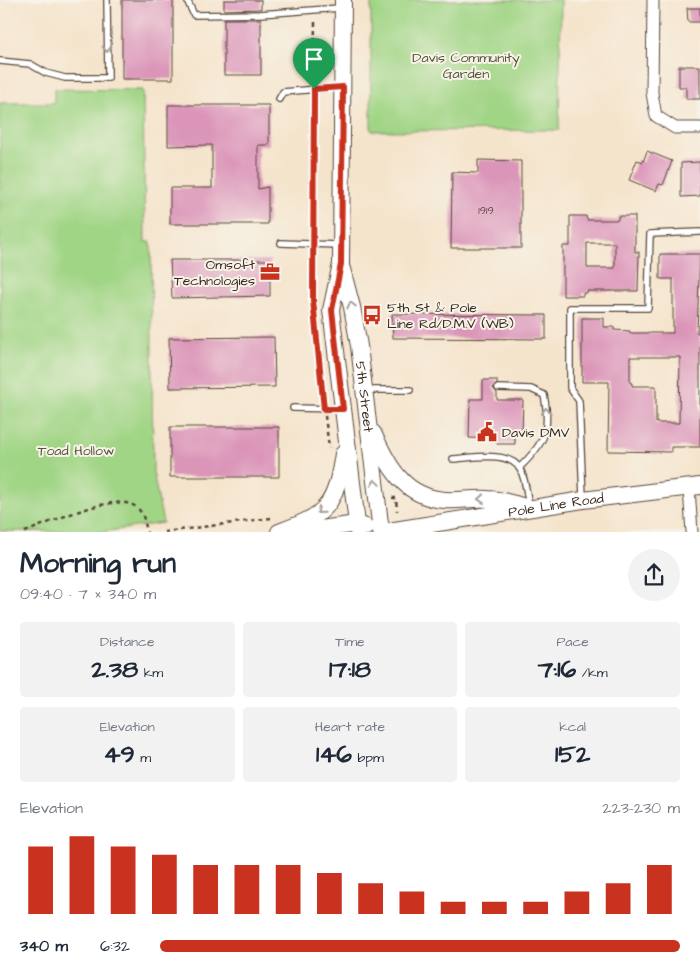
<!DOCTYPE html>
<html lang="en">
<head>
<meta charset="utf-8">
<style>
	:root { --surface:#fff; --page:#f2f2f3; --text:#1f2937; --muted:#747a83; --accent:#c8321e }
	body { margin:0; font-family:"Architects Daughter",sans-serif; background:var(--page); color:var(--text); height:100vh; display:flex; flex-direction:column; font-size:19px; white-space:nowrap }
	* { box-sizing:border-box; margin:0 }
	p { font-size:16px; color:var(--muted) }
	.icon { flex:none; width:28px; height:28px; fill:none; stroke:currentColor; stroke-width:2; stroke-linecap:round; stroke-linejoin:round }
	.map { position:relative; height:532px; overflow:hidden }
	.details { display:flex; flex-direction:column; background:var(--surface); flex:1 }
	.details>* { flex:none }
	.pin { position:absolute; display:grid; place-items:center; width:42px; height:42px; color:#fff; margin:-51px -21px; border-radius:50% 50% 50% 0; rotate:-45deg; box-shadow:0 0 5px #0007 }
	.pin .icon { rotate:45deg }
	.round { display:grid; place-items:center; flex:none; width:52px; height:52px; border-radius:26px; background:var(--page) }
	.summary { display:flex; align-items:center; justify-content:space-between; height:85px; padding:0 20px }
	h1 { font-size:28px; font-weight:800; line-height:38px }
	.metrics { display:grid; grid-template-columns:repeat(3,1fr); gap:8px; height:85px; padding:5px 20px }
	.metrics div { display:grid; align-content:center; border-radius:5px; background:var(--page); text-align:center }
	.metrics b { font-size:25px; font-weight:800 }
	.metrics small { font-size:14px; font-weight:400 }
	.metrics p { font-size:14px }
	.chart { height:140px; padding:10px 20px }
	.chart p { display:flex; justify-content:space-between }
	.chart svg { width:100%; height:90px; margin-top:5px; stroke:var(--accent); stroke-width:6 }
	ul { padding:0 20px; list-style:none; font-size:16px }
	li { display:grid; grid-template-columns:80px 60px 1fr; align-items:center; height:38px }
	li i { height:12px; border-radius:6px; background:var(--accent) }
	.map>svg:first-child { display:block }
	.green { fill:#a1d586; stroke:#6e8052 }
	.building { fill:#db95b9; fill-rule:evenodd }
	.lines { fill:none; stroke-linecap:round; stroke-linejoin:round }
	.service-casing { stroke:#574638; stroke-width:8 }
	.minor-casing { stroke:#574638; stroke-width:13 }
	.secondary-casing { stroke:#574638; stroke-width:18 }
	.path { stroke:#574638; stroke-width:2.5; stroke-dasharray:4 4; stroke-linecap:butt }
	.service { stroke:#fff; stroke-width:5.5 }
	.minor { stroke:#fff; stroke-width:11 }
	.secondary { stroke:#fff; stroke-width:16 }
	.oneway { stroke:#a79f9a }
	.route-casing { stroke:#fff; stroke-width:10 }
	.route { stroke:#c8321e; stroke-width:6 }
	.labels { text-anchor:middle; stroke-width:4; stroke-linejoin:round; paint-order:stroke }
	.number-label { font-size:11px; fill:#634545 }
	.park-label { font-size:14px; fill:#545538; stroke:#f7f3e8 }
	.poi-label { font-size:14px; fill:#3b2a1e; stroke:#f7f3e8; text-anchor:start }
	.street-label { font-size:14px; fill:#3b2a1e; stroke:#f7f3e8 }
</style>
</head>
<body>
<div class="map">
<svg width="700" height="532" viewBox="0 0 700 532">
	<rect width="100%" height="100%" fill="#f7f3e8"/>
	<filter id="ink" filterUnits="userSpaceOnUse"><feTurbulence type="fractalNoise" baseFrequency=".02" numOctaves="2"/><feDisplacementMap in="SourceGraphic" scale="10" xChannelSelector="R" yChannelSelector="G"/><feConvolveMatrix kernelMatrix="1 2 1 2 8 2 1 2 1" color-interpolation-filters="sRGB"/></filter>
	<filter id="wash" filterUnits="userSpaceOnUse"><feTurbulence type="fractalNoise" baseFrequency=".0096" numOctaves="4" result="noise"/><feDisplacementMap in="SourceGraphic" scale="20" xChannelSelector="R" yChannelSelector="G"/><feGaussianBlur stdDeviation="1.12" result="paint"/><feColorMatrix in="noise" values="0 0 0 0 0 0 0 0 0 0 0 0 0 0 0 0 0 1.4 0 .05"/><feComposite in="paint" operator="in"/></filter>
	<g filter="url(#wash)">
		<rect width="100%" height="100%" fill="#f5e4cc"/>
		<path class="green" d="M371 0H561L559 130 372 131 371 127Z
			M54 89 143 90 145 242H151L153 472 163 523 102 532 0 531V103H54Z"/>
		<g id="blocks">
			<path class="building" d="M122 0H173V79H122Z
				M224 0H261V9L224 10Z
				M687 8H700V22H688Z
				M224 19H261V75H224Z
				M679 66H700V99H686V87H679Z
				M168 105H269V145H258V189L268 187V224H170V188H212V145L168 146Z
				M647 151 672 161 663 185 659 184 656 191 629 180 637 160 643 162Z
				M478 160 521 161V248H451L452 172 478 173Z
				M700 162V196L681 197V163Z
				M570 216H586L587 220H618V216H635V252H639L638 291H587V293H583V296H563V246H570ZM587 243H615V268H587Z
				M660 254H700L697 333H700V447H671V452L608 451 609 382H582V318H604V327H614V330L630 331V333H673V279H660ZM630 357H680L679 423H656V386H632V383H630Z
				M170 260H270V296L172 298Z
				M392 314 546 315V339L393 338Z
				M274 337 275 387 170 388 169 338Z
				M483 380H497V384L493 388 497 393V400H523L522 433H515V444H497V439L469 438 470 399H483Z
				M170 427H279V477H170Z"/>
		</g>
	</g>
	<g filter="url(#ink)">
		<use href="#blocks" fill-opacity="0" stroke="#574638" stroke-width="1"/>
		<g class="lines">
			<defs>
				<path id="service" d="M187 0 194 15 260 14 340 8
					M0 61 30 64 46 73 65 78H108L107 0
					M279 99 283 92 341 87
					M281 243 338 245
					M498 388 531 389 544 395C551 430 545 443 519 468
					M366 390H410
					M293 408 340 409
					M453 459C472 458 509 450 520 469 526 480 527 495 529 507
					M583 497 579 401 570 388V308H648L650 234 700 232"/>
				<path id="minor" d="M653 0 652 93 656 116 675 128H700
					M689 488 692 532"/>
				<g id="secondary">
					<path d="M343 0 341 264 331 310 358 532"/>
					<path id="s1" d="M342 269 352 307 359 346 381 532"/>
					<path d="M373 433C389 466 403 497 445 500 459 501 473 498 488 499 499 499 511 503 522 506"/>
					<path d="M279 532C329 514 335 505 343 454"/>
					<path d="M299 532 357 524 366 527"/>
					<path id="s2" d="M382 532 583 500 700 486"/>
				</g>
			</defs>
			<use href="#service" class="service-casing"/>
			<use href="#minor" class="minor-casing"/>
			<use href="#secondary" class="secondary-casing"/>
			<path class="path" d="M314 82 315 20
				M312 237 314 97
				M312 252 313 300 323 401
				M325 416 329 448
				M392 498H396L397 511
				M25 532C49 523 116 491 136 507 144 513 145 523 147 532
				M164 532 271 518"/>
			<use href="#service" class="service"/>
			<use href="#minor" class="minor"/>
			<use href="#secondary" class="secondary"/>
		</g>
		<defs><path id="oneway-chevron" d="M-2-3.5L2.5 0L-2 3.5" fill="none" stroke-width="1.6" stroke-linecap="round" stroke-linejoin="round" transform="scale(1.25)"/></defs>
		<g class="oneway">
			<use href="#oneway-chevron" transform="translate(107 49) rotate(89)"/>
			<use href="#oneway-chevron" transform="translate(351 305) rotate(-103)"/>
			<use href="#oneway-chevron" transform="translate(546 411) rotate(-94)"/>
			<use href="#oneway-chevron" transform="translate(375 483) rotate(-98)"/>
			<use href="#oneway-chevron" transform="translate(481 499) rotate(176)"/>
			<use href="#oneway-chevron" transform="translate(320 511) rotate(139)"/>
		</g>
	</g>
	<g class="lines" filter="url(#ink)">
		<defs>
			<path id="route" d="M343 87 341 264 332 310 343 409H324L313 300 314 89Z"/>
		</defs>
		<use href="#route" class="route-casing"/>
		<use href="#route" class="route"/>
	</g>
	<defs>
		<symbol id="office-bare" viewBox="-9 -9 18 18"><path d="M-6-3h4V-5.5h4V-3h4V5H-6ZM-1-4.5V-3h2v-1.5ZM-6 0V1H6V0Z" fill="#c8321e" stroke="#f7f3e8" stroke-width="2.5" paint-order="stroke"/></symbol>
		<symbol id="bus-bare" viewBox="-9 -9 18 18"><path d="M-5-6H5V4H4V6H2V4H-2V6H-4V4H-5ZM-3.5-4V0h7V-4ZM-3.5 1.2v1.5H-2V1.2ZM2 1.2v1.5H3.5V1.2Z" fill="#c8321e" stroke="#f7f3e8" stroke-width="2.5" paint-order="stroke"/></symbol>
		<symbol id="civic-bare" viewBox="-9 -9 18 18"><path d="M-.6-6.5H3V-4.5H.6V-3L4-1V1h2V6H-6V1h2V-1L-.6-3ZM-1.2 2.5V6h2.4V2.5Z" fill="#c8321e" stroke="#f7f3e8" stroke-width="2.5" paint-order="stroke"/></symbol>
	</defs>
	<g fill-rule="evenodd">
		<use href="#office-bare" x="256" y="258" width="28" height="28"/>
		<use href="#bus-bare" x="358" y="301" width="28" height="28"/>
		<use href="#civic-bare" x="473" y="418" width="28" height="28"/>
	</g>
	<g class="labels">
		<g class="number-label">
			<text x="486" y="214">1919</text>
		</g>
		<g class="park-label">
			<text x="466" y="62">Davis Community<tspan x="466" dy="16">Garden</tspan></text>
			<text x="76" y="455">Toad Hollow</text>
		</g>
		<g class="poi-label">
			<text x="255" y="269" text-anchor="end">Omsoft<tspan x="255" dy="16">Technologies</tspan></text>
			<text x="387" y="312">5th St &amp; Pole<tspan x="387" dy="16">Line Rd/D.M.V (WB)</tspan></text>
			<text x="502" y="437">Davis DMV</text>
		</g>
		<g class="street-label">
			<text dy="5" stroke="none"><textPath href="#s1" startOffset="130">5th Street</textPath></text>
			<text dy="5" stroke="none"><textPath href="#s2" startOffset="176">Pole Line Road</textPath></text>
		</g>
	</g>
</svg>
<div class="pin" style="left:314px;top:89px;background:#1e9e55"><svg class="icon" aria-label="arrive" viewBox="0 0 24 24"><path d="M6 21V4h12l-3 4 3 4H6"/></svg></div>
</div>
<section class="details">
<div class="summary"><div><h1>Morning run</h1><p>09:40 · 7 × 340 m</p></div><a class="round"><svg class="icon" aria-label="share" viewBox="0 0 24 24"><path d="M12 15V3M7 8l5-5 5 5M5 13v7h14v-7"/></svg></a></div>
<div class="metrics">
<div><p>Distance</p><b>2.38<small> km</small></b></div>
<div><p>Time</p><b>17:18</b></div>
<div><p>Pace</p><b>7:16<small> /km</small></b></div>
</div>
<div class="metrics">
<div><p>Elevation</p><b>49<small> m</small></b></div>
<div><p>Heart rate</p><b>146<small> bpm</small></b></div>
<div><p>kcal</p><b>152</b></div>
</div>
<div class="chart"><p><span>Elevation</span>223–230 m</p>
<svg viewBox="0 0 160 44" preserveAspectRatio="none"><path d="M5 44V11M15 44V6M25 44V11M35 44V15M45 44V20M55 44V20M65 44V20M75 44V24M85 44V29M95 44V33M105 44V38M115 44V38M125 44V38M135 44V33M145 44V29M155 44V20"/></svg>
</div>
<ul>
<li><b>340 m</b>6:32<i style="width:100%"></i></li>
</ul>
</section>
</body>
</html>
